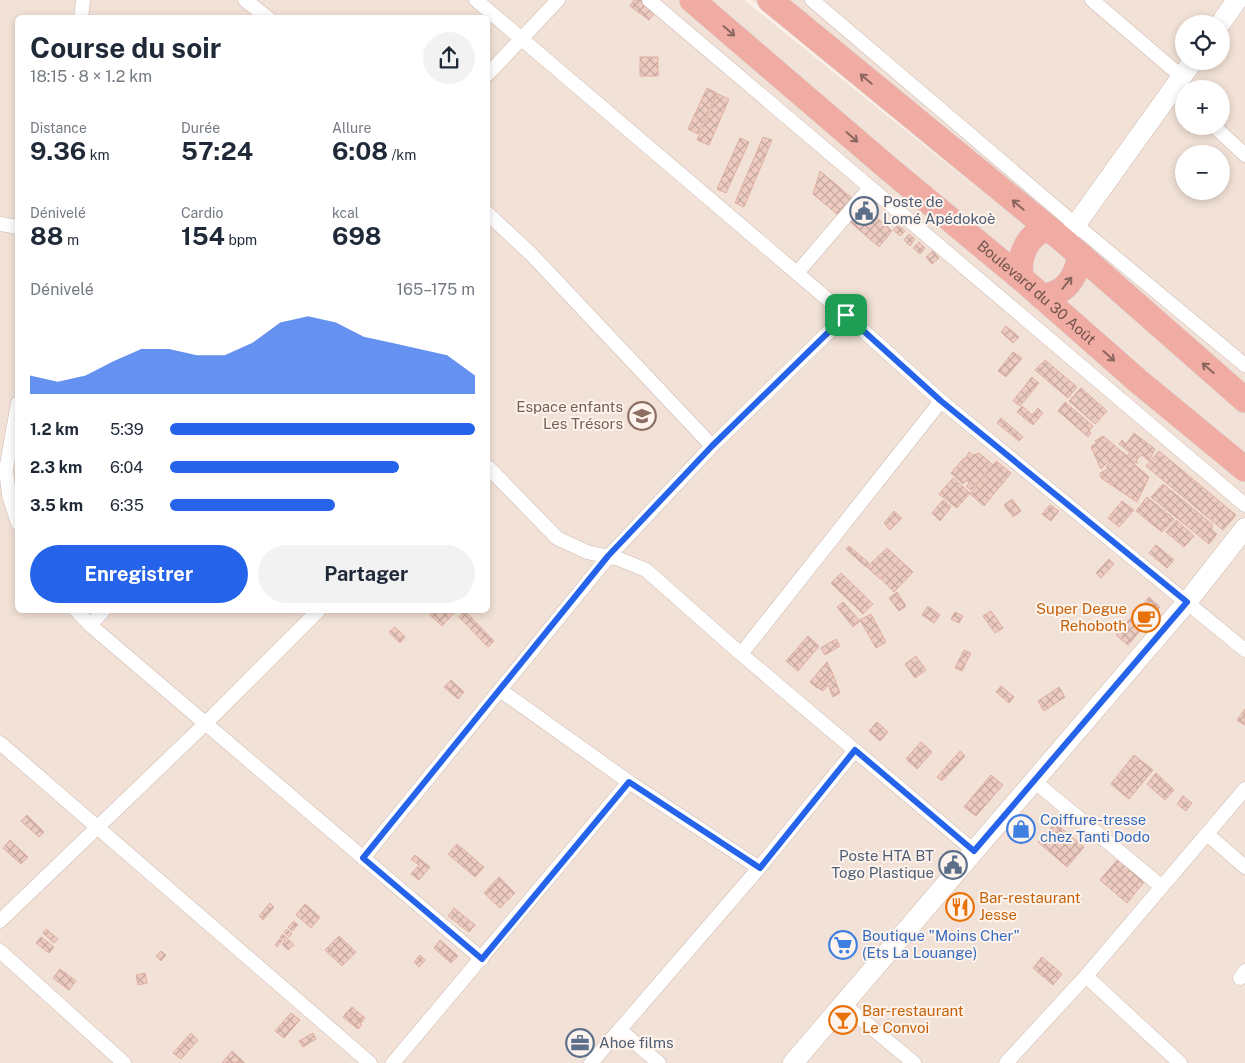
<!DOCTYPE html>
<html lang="fr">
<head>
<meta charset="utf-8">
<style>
	:root { --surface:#fff; --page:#f2f2f3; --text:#1f2937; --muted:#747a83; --accent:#2563eb }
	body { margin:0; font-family:"Public Sans",sans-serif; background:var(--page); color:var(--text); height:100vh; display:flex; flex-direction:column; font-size:19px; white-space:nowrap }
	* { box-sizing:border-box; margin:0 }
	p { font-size:16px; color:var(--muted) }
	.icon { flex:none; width:28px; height:28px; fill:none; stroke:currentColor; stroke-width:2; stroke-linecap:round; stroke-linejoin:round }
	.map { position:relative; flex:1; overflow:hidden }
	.side { position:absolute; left:15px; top:15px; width:475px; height:598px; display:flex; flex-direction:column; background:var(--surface); border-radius:8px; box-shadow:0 2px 8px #0003 }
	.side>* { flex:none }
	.controls { position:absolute; left:1175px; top:15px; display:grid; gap:10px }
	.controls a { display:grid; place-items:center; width:55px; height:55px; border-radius:50%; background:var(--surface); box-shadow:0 2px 8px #0003; font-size:25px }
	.pin { position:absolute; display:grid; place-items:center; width:42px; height:42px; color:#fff; margin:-21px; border-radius:10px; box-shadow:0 2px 8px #0006 }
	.round { display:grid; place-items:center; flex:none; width:52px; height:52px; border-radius:26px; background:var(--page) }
	.summary { display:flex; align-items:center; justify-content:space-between; height:85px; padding:0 15px }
	h1 { font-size:28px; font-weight:700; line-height:38px }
	.metrics { display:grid; grid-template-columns:repeat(3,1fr); gap:8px; height:85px; padding:5px 15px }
	.metrics div { display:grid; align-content:center }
	.metrics b { font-size:25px; font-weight:700 }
	.metrics small { font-size:14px; font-weight:400 }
	.metrics p { font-size:14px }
	.chart { height:140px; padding:10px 15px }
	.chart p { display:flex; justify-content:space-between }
	.chart svg { width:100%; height:90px; margin-top:5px; fill:var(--accent); opacity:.7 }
	.primary-button { display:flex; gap:10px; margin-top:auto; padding:10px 15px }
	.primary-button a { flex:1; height:58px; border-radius:30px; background:var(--accent); color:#fff; font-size:20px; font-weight:700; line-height:58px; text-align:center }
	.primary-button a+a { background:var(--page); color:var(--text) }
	ul { padding:0 15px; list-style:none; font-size:16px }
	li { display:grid; grid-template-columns:80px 60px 1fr; align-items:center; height:38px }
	li i { height:12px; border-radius:6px; background:var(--accent) }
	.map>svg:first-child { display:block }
	.residential { fill:#f2e1d6; fill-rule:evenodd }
	.building { fill:url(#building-cross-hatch); stroke:#dfb0a3 }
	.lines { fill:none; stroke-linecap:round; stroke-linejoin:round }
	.street-casing { stroke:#ceb9b1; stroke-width:15 }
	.secondary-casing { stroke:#d0b8af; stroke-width:21 }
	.highway-casing { stroke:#d8cfcd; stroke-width:26 }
	.street { stroke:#fff; stroke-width:14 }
	.secondary { stroke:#fff; stroke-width:20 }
	.highway { stroke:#f0aba3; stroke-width:25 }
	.oneway { stroke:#8b665e }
	.route-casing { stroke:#fff; stroke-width:10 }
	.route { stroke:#2563eb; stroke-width:6 }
	.labels { text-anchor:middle; stroke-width:4; stroke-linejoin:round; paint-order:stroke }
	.service-label { font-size:15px; fill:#4e5e75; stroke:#fef4ed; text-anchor:start }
	.street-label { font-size:15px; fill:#72554d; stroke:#fef4ed }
	.education-label { font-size:15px; fill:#785e54; stroke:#fef4ed; text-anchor:end }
	.food-label { font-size:15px; fill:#c56008; stroke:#fef4ed; text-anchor:start }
	.shop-label { font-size:15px; fill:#366cbe; stroke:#fef4ed; text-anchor:start }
</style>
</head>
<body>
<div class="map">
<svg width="1245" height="1063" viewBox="0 0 1245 1063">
	<defs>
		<pattern id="building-cross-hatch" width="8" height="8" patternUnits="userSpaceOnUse" patternTransform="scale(1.25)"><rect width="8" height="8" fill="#eecbc1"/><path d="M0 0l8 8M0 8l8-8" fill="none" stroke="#c5a89f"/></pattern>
	</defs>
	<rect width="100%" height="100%" fill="#fbf0e7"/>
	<path class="residential" d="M0 0H744L983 193 752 0H1245V1063H0ZM18 18H488V610H18ZM1184 24H1221V61H1184ZM1184 89H1221V126H1184ZM1184 154H1221V191H1184Z"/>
	<path class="building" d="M634 0H644L657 10 649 20 630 6Z
		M640 57H658V76H640Z
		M707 88 717 93 698 134 688 129Z
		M718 94 729 99 709 145 697 140Z
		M763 137 772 140 744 207 735 203Z
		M740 138 749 142 726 193 717 189Z
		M820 171 852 198 837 214 813 194Z
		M862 205 892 231 879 247 849 221Z
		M898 225 905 231 900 236 893 230Z
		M909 234 915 239 910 246 904 240Z
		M919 242 925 248 920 254 913 248Z
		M933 251 939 258 932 264 926 257Z
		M1006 326 1019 337 1013 343 1001 332Z
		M1013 352 1022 358 1006 377 998 371Z
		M1045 360 1077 387 1068 398 1035 370Z
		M1032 377 1039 383 1020 406 1013 401Z
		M1081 388 1107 411 1095 424 1069 401Z
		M1065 402 1093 426 1089 431 1091 433 1088 437 1058 411Z
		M1022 406 1032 415 1038 408 1043 413 1033 425 1017 412Z
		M1001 418 1023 437 1019 441 997 423Z
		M1134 433 1155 449 1149 461 1142 455 1136 460 1138 463 1132 462 1149 477 1137 502 1101 478 1100 473 1108 469 1106 467 1110 462 1109 461 1101 469 1091 447 1097 442 1095 441 1103 436 1127 456 1130 452 1119 444 1122 440 1126 444Z
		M1159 451 1236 515 1223 530 1146 466Z
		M969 452 973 455 979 453 993 465 971 490 966 486 970 483 967 481 970 478 963 484 951 473 964 458 965 460Z
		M996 461 1011 473 984 506 970 494Z
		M953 478 970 493 957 508 939 494Z
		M1163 484 1212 524V530L1217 534 1209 544 1151 497Z
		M1147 497 1174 519 1162 532 1136 511Z
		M1012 499 1021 511 1013 517 1004 505Z
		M943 500 951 507 940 521 932 513Z
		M1122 501 1134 510 1119 527 1108 518Z
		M1050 505 1059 511 1051 521 1042 514Z
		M894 511 902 518 890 530 884 523Z
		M1176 520 1194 536 1184 547 1166 532Z
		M1156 545 1174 560 1167 568 1149 553Z
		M849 546 869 563 866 567 846 549Z
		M887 548 900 560 880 579 867 567Z
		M1109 559 1114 564 1101 578 1096 573Z
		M900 560 913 572 894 592 881 579Z
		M841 573 873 604 863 614 831 583Z
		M897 592 906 606 899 611 889 598Z
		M1149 597 1160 607 1128 645 1116 635Z
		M843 602 860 621 853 627 837 607Z
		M928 606 940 615 934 623 922 615Z
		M434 610H450L454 613 442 626 430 615Z
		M465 611 494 641 488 647 459 617Z
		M991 611 1003 628 995 633 983 616Z
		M955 612 963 616 959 623 951 619Z
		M871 614 886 642 876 648 860 620Z
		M395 627 405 637 400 643 389 632Z
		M808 636 819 646 798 671 786 661Z
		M836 639 840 646 825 655 821 648Z
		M964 650 971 653 962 671 955 668Z
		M916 656 926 670 915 678 905 664Z
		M827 662 832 672 817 688 810 682Z
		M832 672 840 693 833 697 828 685 823 691 818 688Z
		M451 680 464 692 458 699 444 687Z
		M1001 686 1014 697 1009 703 996 692Z
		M1059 687 1065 697 1044 711 1038 701Z
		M1245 709V724L1244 725 1237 720Z
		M877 722 888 732 880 741 869 731Z
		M921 742 932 752 917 769 906 759Z
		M960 751 965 756 942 781 937 777Z
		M1134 755 1153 770 1129 799 1111 784Z
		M1156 773 1174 790 1165 800 1147 784Z
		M991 775 1003 785 976 816 964 807Z
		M1183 796 1192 803 1186 811 1177 804Z
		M27 815 44 832 39 837 21 821Z
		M1055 823 1084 847 1067 867 1038 842Z
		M10 840 28 857 21 864 3 848Z
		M457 844 484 867 475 877 448 854Z
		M415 855 430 867 419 880 411 874 419 865 411 859Z
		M1118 859 1145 881 1127 903 1100 880Z
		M499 877 515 893 500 908 484 893Z
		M270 903 274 907 263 920 259 916Z
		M305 904 320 917 311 928 296 915Z
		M454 908 475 925 469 932 448 916Z
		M294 921 298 925 292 931 288 927Z
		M46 929 58 939 54 943 43 933Z
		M287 929 292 934 289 937 284 932Z
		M283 934 294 945 288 950 282 944 285 941 280 937Z
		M339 936 356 952 342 966 325 950Z
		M41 937 54 947 49 953 36 943Z
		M280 939 282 941 277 947 275 945Z
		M440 940 458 956 451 963 434 948Z
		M161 951 166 955 161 961 156 956Z
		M420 955 425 960 419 967 414 962Z
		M1042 957 1062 974 1053 985 1033 968Z
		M60 969 76 981 69 990 53 978Z
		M145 973 147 983 138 985 136 975Z
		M352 1007 365 1018 361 1023 348 1011Z
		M347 1012 362 1025 358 1029 343 1017Z
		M291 1013 300 1020 284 1038 275 1031Z
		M191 1033 198 1040 181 1059 173 1053Z
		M313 1033 316 1039 303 1047 299 1041Z
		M232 1051 245 1063H222Z"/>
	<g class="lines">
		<defs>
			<path id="street" d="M245 0 268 18
				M476 0 846 315 941 401 1245 650
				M649 0 1245 505
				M812 0 1076 225 1245 365
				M1092 0 1182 77
				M81 18 83 0
				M488 74 558 0
				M1214 126 1245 155
				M488 214 531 254 712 446
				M0 224 18 227
				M797 273 869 189
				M18 403 6 470 9 495 18 523
				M488 467 557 538 587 552 619 559 646 570 741 654 974 851
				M76 610 90 625 482 959
				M90 625 104 610
				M741 654 941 401
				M500 690 629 782 759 868
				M0 743 370 1063
				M1034 781 1162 887
				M1207 834 1245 867
				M363 858 609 556 712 446 846 315
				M0 921 206 723 319 610
				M0 951 124 1063
				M1086 976 1180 1063
				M1240 978 1245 971
				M843 1004 914 1063
				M620 1030 659 1063
				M393 1063 629 782
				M591 1063 759 868 855 750
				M1006 1063 1086 976 1245 789"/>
			<path id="secondary" d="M1220 24 1237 0
				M1064 241 1193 61
				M793 1063 1187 602 1245 528"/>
			<g id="highway">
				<path id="s1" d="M692 0 888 168 1022 279 1138 381 1245 469"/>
				<path d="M770 0 1064 241 1245 400"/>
				<path d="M1022 279C1016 260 1027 234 1047 229"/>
				<path d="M1041 296C1065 295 1076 278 1080 256"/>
			</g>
		</defs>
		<use href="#street" class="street-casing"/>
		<use href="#secondary" class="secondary-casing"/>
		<use href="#highway" class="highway-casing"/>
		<use href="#street" class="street"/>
		<use href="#secondary" class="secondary"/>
		<use href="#highway" class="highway"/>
	</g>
	<defs><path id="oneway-shaft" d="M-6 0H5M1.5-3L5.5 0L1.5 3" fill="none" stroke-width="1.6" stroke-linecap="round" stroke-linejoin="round" transform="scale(1.25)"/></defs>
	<g class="oneway">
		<use href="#oneway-shaft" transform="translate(729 31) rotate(41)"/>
		<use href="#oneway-shaft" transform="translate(866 79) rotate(-140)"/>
		<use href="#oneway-shaft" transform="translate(852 137) rotate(41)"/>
		<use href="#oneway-shaft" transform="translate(1018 205) rotate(-140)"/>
		<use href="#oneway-shaft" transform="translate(1067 283) rotate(-51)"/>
		<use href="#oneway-shaft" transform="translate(1109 356) rotate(42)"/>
		<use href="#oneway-shaft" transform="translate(1208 368) rotate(-139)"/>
	</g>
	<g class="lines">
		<defs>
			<path id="route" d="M846 315 941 401 1187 602 974 851 855 750 760 868 629 782 482 959 363 858 608 556 712 446Z"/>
		</defs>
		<use href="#route" class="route-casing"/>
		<use href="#route" class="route"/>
	</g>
	<defs>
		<symbol id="civic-ring" viewBox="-11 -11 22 22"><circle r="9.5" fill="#fef4ed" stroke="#5c6f8a" stroke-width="1.5"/><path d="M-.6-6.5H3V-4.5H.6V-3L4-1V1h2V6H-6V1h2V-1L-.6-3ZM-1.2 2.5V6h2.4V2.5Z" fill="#5c6f8a"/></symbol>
		<symbol id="school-ring" viewBox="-11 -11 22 22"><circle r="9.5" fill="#fef4ed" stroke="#8d6e63" stroke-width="1.5"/><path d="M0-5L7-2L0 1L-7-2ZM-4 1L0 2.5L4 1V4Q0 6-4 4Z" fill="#8d6e63"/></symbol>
		<symbol id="cafe-ring" viewBox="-11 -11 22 22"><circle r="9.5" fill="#fef4ed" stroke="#e8710a" stroke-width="1.5"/><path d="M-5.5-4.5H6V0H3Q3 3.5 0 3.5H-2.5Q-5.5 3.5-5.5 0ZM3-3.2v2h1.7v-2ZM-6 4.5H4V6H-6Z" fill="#e8710a"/></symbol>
		<symbol id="shop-ring" viewBox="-11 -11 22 22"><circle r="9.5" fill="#fef4ed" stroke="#3f7fe0" stroke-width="1.5"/><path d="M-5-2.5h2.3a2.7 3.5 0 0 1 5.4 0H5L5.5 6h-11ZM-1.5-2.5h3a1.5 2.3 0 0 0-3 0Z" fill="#3f7fe0"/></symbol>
		<symbol id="restaurant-ring" viewBox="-11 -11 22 22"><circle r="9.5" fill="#fef4ed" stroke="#e8710a" stroke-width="1.5"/><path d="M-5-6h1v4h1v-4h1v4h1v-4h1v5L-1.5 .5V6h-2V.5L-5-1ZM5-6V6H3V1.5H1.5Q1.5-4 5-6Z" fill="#e8710a"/></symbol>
		<symbol id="supermarket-ring" viewBox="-11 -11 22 22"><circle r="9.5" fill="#fef4ed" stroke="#3f7fe0" stroke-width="1.5"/><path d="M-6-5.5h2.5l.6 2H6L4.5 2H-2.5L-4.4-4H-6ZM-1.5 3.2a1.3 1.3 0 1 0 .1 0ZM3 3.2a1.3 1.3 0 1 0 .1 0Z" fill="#3f7fe0"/></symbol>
		<symbol id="bar-ring" viewBox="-11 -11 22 22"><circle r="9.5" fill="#fef4ed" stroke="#e8710a" stroke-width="1.5"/><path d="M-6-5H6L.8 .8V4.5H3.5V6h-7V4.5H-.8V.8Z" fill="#e8710a"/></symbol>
		<symbol id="office-ring" viewBox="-11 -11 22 22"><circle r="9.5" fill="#fef4ed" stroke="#5c6f8a" stroke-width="1.5"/><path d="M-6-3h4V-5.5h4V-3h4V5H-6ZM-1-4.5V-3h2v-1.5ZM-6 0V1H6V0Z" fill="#5c6f8a"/></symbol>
	</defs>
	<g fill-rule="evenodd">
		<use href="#civic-ring" x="848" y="195" width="32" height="32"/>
		<use href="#school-ring" x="626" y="400" width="32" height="32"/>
		<use href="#cafe-ring" x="1130" y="602" width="32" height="32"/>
		<use href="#shop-ring" x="1005" y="813" width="32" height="32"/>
		<use href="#civic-ring" x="937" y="849" width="32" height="32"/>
		<use href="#restaurant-ring" x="944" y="891" width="32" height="32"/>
		<use href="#supermarket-ring" x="827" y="929" width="32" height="32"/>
		<use href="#bar-ring" x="827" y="1004" width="32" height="32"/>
		<use href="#office-ring" x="564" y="1027" width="32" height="32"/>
	</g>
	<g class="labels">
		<g class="service-label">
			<text x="883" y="207">Poste de<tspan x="883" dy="17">Lomé Apédokoè</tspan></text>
			<text x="934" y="861" text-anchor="end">Poste HTA BT<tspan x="934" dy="17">Togo Plastique</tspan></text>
			<text x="599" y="1048">Ahoe films</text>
		</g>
		<g class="street-label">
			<text dy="5" stroke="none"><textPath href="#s1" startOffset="452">Boulevard du 30 Août</textPath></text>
		</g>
		<g class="education-label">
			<text x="623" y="412">Espace enfants<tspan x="623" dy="17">Les Trésors</tspan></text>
		</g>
		<g class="food-label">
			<text x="1127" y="614" text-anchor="end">Super Degue<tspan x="1127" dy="17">Rehoboth</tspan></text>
			<text x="979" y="903">Bar-restaurant<tspan x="979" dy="17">Jesse</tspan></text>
			<text x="862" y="1016">Bar-restaurant<tspan x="862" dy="17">Le Convoi</tspan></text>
		</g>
		<g class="shop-label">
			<text x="1040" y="825">Coiffure-tresse<tspan x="1040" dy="17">chez Tanti Dodo</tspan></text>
			<text x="862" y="941">Boutique "Moins Cher"<tspan x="862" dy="17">(Ets La Louange)</tspan></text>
		</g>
	</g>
</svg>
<div class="controls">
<a><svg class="icon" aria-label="locate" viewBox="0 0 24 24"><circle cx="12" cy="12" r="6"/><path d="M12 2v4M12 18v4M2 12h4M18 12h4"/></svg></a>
<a>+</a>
<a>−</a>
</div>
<div class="pin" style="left:846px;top:315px;background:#1e9e55"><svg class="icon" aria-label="arrive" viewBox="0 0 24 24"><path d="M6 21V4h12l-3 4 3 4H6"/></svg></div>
<section class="side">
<div class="summary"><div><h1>Course du soir</h1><p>18:15 · 8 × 1.2 km</p></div><a class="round"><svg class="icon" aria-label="share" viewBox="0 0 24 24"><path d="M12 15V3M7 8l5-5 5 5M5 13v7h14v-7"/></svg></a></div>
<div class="metrics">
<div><p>Distance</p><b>9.36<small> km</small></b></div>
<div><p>Durée</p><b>57:24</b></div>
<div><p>Allure</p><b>6:08<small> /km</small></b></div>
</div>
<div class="metrics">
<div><p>Dénivelé</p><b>88<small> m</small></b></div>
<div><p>Cardio</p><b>154<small> bpm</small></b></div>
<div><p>kcal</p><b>698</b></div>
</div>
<div class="chart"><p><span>Dénivelé</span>165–175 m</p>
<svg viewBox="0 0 160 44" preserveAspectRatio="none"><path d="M0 44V35L10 38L20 35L30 28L40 22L50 22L60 25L70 25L80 19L90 9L100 6L110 9L120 16L130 19L140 22L150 25L160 35V44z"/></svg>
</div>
<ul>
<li><b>1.2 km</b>5:39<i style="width:100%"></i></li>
<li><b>2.3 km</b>6:04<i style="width:75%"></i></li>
<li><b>3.5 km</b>6:35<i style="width:54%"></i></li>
</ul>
<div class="primary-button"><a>Enregistrer</a><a>Partager</a></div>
</section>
</div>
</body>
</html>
